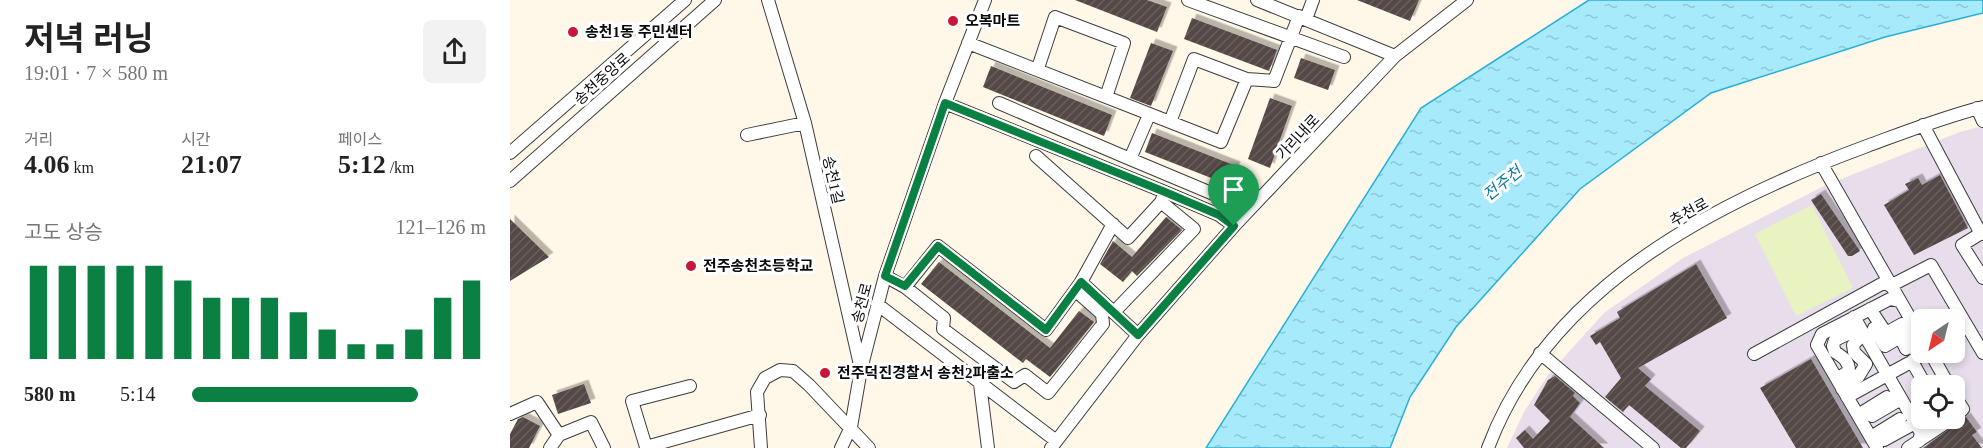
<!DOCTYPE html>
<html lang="ko">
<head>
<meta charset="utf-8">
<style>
	:root { --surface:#fff; --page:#f2f2f2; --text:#222; --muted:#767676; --accent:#0b8043 }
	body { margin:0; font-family:"Times New Roman","Noto Sans KR",serif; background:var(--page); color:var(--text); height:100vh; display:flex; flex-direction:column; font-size:22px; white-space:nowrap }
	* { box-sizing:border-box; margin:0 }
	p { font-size:20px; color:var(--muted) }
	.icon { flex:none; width:33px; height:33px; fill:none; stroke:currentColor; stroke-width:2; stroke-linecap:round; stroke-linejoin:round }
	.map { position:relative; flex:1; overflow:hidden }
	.drawer { display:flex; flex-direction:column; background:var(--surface); width:510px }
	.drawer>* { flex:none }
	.needle { width:39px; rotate:215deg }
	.fabs { position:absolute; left:1401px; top:309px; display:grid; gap:12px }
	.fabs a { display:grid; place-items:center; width:54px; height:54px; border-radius:9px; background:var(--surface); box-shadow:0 3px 9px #0003; font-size:30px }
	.pin { position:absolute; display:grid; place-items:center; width:51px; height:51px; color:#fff; margin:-62px -26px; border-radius:50% 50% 50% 0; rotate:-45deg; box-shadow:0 0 6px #0007 }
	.pin .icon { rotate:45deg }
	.round { display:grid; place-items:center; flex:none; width:63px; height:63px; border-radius:9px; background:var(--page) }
	.overview { display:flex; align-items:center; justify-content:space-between; height:102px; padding:0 24px }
	h1 { font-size:33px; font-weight:700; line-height:45px }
	.metrics { display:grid; grid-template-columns:repeat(3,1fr); gap:9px; height:102px; padding:6px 24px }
	.metrics div { display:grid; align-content:center }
	.metrics b { font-size:26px; font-weight:700 }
	.metrics small { font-size:16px; font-weight:400 }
	.metrics p { font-size:16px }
	.chart { height:168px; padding:12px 24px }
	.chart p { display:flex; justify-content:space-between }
	.chart svg { width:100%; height:108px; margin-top:6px; stroke:var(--accent); stroke-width:6 }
	ul { padding:0 24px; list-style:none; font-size:20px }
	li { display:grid; grid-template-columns:96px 72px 1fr; align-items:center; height:45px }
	li i { height:15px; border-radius:8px; background:var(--accent) }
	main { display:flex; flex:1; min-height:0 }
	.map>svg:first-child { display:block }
	.industrial { fill:#e7ddeb; fill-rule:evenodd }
	.pitch { fill:#e9f3c1 }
	.water { fill:url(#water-ripples); stroke:#27afd9; stroke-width:1.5 }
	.building { fill:url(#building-hatch); filter:url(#shadow) }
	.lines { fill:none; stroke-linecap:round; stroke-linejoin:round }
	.minor-casing { stroke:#3d3d3d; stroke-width:14 }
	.minor { stroke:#fff; stroke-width:12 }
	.route-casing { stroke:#fff; stroke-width:12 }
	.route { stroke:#0b8043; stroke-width:8 }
	.poi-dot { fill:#c5173b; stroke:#fff; stroke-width:2 }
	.labels { text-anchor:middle; stroke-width:6; stroke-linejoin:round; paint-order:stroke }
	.poi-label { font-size:15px; font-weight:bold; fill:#0a0a0a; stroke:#fff; text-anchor:start }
	.street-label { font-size:15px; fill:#0a0a0a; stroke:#fff }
	.water-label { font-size:16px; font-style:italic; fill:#0a7aa5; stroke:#fff }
</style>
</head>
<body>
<main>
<section class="drawer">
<div class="overview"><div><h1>저녁 러닝</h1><p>19:01 · 7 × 580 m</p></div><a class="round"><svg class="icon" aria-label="share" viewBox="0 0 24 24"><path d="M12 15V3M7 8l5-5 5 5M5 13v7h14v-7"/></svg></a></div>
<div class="metrics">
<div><p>거리</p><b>4.06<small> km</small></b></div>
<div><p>시간</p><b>21:07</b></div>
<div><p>페이스</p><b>5:12<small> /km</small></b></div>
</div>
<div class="chart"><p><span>고도 상승</span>121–126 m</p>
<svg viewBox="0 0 160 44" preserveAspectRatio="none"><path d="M5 44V6M15 44V6M25 44V6M35 44V6M45 44V6M55 44V12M65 44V19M75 44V19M85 44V19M95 44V25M105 44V32M115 44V38M125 44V38M135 44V32M145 44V19M155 44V12"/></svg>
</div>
<ul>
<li><b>580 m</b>5:14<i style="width:77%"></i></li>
</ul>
</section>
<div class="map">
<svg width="1473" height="448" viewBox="0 0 1473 448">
	<defs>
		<pattern id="water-ripples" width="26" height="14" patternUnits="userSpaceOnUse" patternTransform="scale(1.5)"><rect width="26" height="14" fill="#a6eafc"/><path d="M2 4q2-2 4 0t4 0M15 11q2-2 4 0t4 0" fill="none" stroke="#8ec7d7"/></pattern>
		<pattern id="building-hatch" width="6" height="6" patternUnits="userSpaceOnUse" patternTransform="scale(1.5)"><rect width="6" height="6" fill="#544946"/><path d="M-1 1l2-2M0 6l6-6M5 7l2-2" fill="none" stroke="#685f5c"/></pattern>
		<filter id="shadow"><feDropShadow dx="4.5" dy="-4.5" stdDeviation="0" flood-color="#0004"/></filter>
	</defs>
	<rect width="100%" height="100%" fill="#fff7e7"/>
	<path class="industrial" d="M1473 126V448H997L1014 412 1038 375 1094 313 1173 258 1316 185 1450 132ZM1412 320H1444V352H1412ZM1412 386H1444V418H1412Z"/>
	<path class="pitch" d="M1302 205 1343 288 1286 316 1245 234Z"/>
	<path class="water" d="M1079 0H1473V13L1375 37 1201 93 1070 189 946 327 900 397 880 448H696L911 108Z"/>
	<path class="building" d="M565 0H637L657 7 647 32Z
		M847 0H909L900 21Z
		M682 18 767 50 759 71 674 39Z
		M641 43 663 51 641 106 620 98Z
		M791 58 825 70 818 90 784 78Z
		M481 66 602 115 594 136 473 87Z
		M760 98 782 106 760 168 738 159Z
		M642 133 726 166 719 185 635 152Z
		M1430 175 1458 228 1404 255 1374 205 1399 190 1395 184 1408 178 1412 185Z
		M1311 194 1350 251 1342 256H1338L1301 200Z
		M656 217 672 230 627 276 622 271 613 282 590 264 603 241 622 257Z
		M0 219 39 257 0 281Z
		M429 262 540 348 569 311 584 322 540 377 516 359 513 363 411 284Z
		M1186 264 1217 318 1128 368 1141 379 1135 386 1190 431 1176 448H1171L1119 405 1113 412 1095 397 1111 378 1090 342 1086 345 1080 336 1110 318 1107 312Z
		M1301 359 1353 448H1286L1250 388Z
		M1045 376 1065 393 1063 396 1070 403 1060 417 1094 448H1014L1006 438 1015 430 1023 439 1040 421 1024 405 1038 380Z
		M74 384 81 403 48 414 42 395Z
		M13 417 30 426 19 448H0V434L8 419Z
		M1456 417 1467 432 1462 435 1472 448H1413Z"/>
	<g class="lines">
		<defs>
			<path id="minor" d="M258 0 295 123 350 365
				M678 0 834 57
				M747 0 885 56
				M796 19 803 0
				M458 43 660 122 684 59 737 79 764 81 789 16
				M528 68 545 17 614 43 596 97
				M435 103 655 192 709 215 724 226
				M489 103 620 159
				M1467 108 1473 121
				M639 115 620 159 713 198
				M660 122 711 142 737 79
				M1413 125 1471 234
				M237 135 295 123
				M0 153 175 0
				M526 156 618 238 651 202 655 192
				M1311 163 1412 339
				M0 181 205 0
				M1473 232 1452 245 1473 278
				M375 276 395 287 434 318 433 329 504 382 515 375 538 393 593 324 592 314 566 291
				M571 282 603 224
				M1380 286 1421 265 1473 353
				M395 287 428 246 536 330 571 282 628 335
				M367 304 545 440
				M1360 309 1376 333 1392 324 1409 357 1403 360
				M604 312 684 229 651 202
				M1344 317 1411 433 1409 441
				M1364 328 1375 346 1390 337 1396 349
				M1420 352 1439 386
				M1030 353 1143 448
				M1244 354 1377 281
				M1327 379 1339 371C1339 361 1333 357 1325 352L1323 346 1325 340 1350 328
				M470 384 478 448
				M180 386 122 401 136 447 250 415
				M1332 389 1348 377 1356 364 1344 352 1343 345 1354 333
				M1444 395 1453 409 1444 418
				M1337 397 1399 363 1404 365 1416 386
				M0 414 27 402 49 435
				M1348 415 1377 397
				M1362 416 1391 399
				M1361 437 1390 419
				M1374 440 1405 423
				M40 448 49 435 81 422 94 448
				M251 448 247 392 255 378 270 370 283 371 299 385 359 448
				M331 448 341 427 351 369 375 276 435 103 475 0
				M541 448 628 335 724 226 885 56 957 0
				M978 448C1038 287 1205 202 1357 146 1395 132 1433 117 1473 107
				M1367 448 1307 345 1312 334 1380 299 1389 301
				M1398 448 1443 418"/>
		</defs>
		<use href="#minor" class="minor-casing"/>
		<use href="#minor" class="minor"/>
	</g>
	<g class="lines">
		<defs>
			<path id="route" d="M435 103 655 192 709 215 724 226 628 335 571 282 536 330 428 246 395 286 375 276Z"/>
		</defs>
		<use href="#route" class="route-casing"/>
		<use href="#route" class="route"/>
	</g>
	<g class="poi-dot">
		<circle cx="443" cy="21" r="6"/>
		<circle cx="63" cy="32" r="6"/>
		<circle cx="181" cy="266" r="6"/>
		<circle cx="315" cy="373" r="6"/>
	</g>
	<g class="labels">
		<g class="poi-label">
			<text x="455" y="26">오복마트</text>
			<text x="75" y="37">송천1동 주민센터</text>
			<text x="193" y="271">전주송천초등학교</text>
			<text x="327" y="378">전주덕진경찰서 송천2파출소</text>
		</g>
		<g class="street-label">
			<text transform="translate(92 79) rotate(-42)" y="5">송천중앙로</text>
			<text transform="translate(788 137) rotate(-47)" y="5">가리내로</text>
			<text transform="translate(323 180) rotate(77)" y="5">송천1길</text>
			<text transform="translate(1179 212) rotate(-29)" y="5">추천로</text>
			<text transform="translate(352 303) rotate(-75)" y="5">송천로</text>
		</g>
		<g class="water-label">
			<text transform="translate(992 183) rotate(-39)" y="6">전주천</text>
		</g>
	</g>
</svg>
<div class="fabs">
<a><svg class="needle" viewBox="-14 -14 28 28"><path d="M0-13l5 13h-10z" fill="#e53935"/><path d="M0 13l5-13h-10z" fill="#767676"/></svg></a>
<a><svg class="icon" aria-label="locate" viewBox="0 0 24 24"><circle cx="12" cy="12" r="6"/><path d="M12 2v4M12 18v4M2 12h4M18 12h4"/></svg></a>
</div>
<div class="pin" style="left:724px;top:226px;background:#1e9e55"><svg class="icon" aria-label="arrive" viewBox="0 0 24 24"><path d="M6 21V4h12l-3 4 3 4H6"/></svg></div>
</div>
</main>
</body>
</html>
